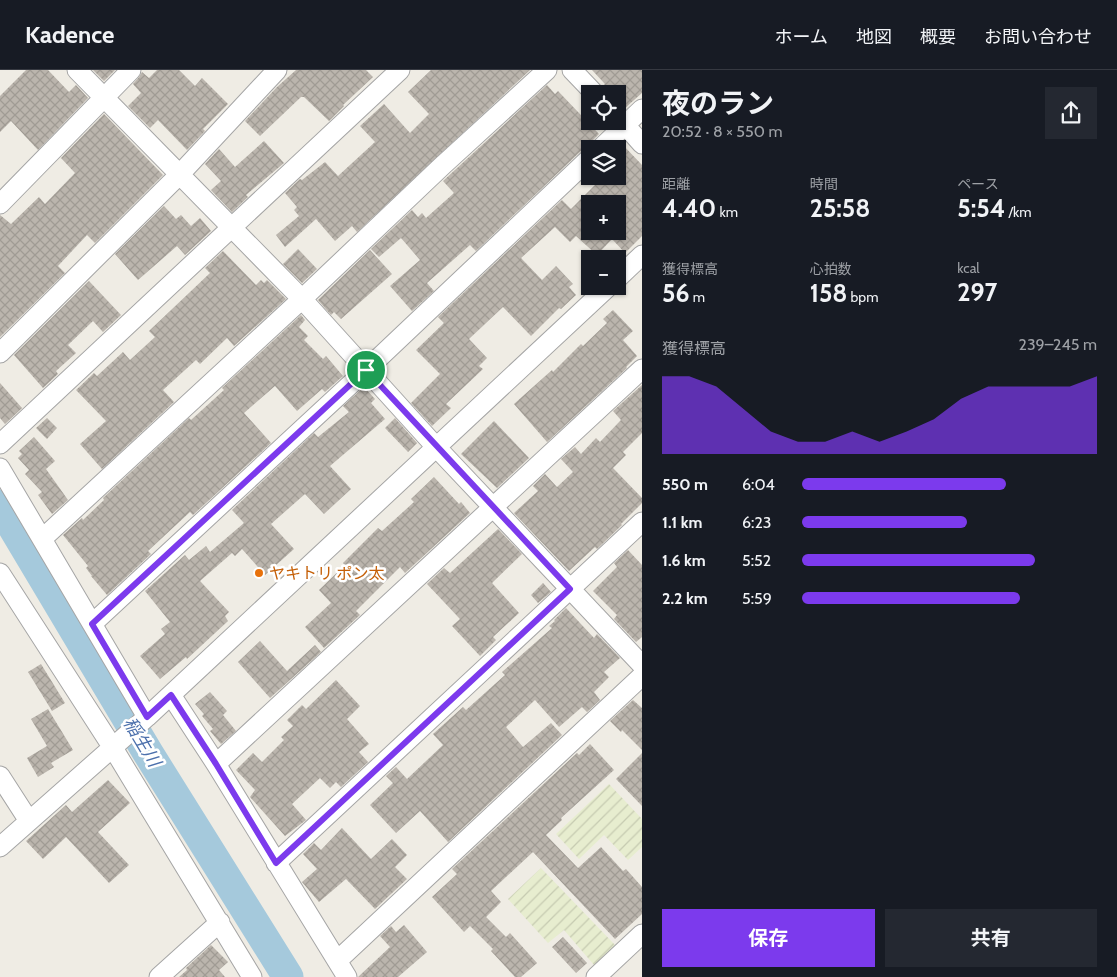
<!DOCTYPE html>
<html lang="ja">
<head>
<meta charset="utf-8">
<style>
	:root { --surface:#171b24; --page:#242831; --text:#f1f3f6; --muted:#9ea1a6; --line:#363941; --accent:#7c3aed }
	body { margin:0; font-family:Cabin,"Noto Sans JP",sans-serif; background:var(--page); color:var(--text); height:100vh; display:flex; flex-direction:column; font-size:19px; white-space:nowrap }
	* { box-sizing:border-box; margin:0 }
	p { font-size:16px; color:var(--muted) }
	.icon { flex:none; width:28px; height:28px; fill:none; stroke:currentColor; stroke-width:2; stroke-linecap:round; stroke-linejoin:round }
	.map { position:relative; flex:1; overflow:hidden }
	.details { display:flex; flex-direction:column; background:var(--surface); width:475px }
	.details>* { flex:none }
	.controls { position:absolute; left:581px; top:15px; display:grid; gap:10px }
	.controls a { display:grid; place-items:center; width:45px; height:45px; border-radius:0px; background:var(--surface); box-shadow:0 1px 4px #0004; font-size:25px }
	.pin { position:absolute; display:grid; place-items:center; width:42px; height:42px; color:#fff; margin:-21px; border:2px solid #fff; border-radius:50%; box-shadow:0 1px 5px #0007 }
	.round { display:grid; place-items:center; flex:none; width:52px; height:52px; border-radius:0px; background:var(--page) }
	.overview { display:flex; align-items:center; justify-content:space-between; height:85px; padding:0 20px }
	h1 { font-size:28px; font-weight:700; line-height:38px }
	.stats { display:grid; grid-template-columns:repeat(3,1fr); gap:8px; height:85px; padding:5px 20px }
	.stats div { display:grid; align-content:center }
	.stats b { font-size:25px; font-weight:700 }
	.stats small { font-size:14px; font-weight:400 }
	.stats p { font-size:14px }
	.chart { height:140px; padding:10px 20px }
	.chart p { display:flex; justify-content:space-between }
	.chart svg { width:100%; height:90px; margin-top:5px; fill:var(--accent); opacity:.7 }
	.cta { display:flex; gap:10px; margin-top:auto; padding:10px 20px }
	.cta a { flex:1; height:58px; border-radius:0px; background:var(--accent); color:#fff; font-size:20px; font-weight:700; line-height:58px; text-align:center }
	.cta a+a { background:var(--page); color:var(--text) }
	ul { padding:0 20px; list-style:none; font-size:16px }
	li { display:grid; grid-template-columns:80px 60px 1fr; align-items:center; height:38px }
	li i { height:12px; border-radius:6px; background:var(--accent) }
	header { display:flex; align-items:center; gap:30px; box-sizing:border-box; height:70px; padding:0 25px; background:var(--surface); border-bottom:1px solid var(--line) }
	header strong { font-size:24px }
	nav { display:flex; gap:28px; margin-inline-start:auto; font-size:18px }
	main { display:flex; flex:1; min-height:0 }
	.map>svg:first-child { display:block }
	.farmland { fill:url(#farmland-furrows) }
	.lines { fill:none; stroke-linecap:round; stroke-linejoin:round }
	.river { stroke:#a5c9dc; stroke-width:31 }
	.building { fill:url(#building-cross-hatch); fill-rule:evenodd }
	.minor-casing { stroke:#a5a5a5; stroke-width:21 }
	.minor { stroke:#fff; stroke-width:19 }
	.route-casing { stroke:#fff; stroke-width:10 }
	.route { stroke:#7c3aed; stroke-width:6 }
	.food-dot { fill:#e8710a; stroke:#fff; stroke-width:2 }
	.labels { text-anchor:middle; stroke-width:5; stroke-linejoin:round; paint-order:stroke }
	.food-label { font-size:16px; fill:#c56008; stroke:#fff; text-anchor:start }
	.water-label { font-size:18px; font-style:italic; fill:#4c70ac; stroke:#fff }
</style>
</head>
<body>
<header>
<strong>Kadence</strong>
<nav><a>ホーム</a><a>地図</a><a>概要</a><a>お問い合わせ</a></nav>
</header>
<main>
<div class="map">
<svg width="642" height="907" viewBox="0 0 642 907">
	<defs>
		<pattern id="farmland-furrows" width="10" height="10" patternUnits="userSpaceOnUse" patternTransform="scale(1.25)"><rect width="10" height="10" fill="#e7edcf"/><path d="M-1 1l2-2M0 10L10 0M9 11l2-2" fill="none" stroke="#c6cbb1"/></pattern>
		<pattern id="building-cross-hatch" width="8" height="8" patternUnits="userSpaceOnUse" patternTransform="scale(1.25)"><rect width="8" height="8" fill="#bbb5ad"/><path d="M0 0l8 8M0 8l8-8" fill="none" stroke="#a09b94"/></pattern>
	</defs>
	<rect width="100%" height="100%" fill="#efece4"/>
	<path class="farmland" d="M609 714 642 749V777L628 790 604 765 579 789 556 764Z
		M541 798 616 876 594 895 564 860 548 873 508 829Z"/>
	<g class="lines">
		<path class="river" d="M0 435 148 683 288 907"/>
	</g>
	<path class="building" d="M26 0H48L69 22 76 15 88 28 38 80 11 51 0 62V26Z
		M93 0H115L104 11Z
		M157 0H179L195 16 202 8 228 34 203 59 205 61 187 80 158 50 150 58 128 36 141 23 133 14 139 7 142 2 149 8Z
		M296 0H366L373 7 343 35 344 36 329 51 304 27H301L260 66 245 51 277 17Z
		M431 0H530L357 162 352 156 335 171 316 149 285 177 276 165 299 146 294 140 297 137 285 123 300 109 302 110 325 92 338 106 375 72 360 56 384 34 410 63 429 44 408 22Z
		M592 0H642V23L625 38 618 31V24H612L604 15 605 14Z
		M547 15 555 24 558 21 599 64 592 71 589 77 582 80 476 181 470 175 427 213 434 221 412 241 390 216 420 190 401 168 379 187 371 179 412 140 418 147 422 143 426 148 454 123 443 111Z
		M104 44 163 105 95 173 87 165 58 196 65 203 0 267V145L11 154 39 127 45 134 75 103 61 88Z
		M264 71 284 93 246 125 248 127 232 142 211 120 221 111 205 94 219 79 235 97Z
		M622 74 642 95V166L625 183 612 169 597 185 576 166 570 172 555 157 521 188 542 210 556 196 573 214 569 217 576 225 561 239 559 238 531 266 503 237 469 269 487 288 479 296 483 299 446 334 451 338 432 356 411 333 440 304 416 280 444 253 438 247 562 130 571 139 604 106H618V78ZM590 134H618V161H590Z
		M164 136 176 149 181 145 191 156 200 148 211 161 185 185 177 176 138 210 115 184Z
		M298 179 317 199 302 213 283 194Z
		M370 180 392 204 341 249 334 242 331 245 318 230Z
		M223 181 256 215 261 210 264 213 267 210 286 229 234 276 227 268 200 294 196 290 163 320 174 332 102 399 80 374 106 351 76 320 94 303 97 306 123 282 130 290 155 267 149 261 210 203 205 198Z
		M89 211 121 245 103 262 93 251 68 275 76 283 56 301 58 304 43 318 14 285Z
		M613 240 633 261 623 270 637 286 626 297 627 298 547 372 514 334 552 300 553 302 581 274 583 276 607 253 603 249Z
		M301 245 305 250 299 257 308 266 304 270 323 289 326 286 343 306 325 322 322 319 297 341 275 316 244 343 271 373 193 445 190 442 148 481 151 484 107 525 91 506H92L86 498 88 496 63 465 82 448 83 450 104 430 103 428 189 348 191 350 224 320 222 318Z
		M0 313 22 338 5 354 0 348Z
		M642 315V363L623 382 626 385 613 398 642 428V433L621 454 622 455 597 479 595 477 569 501 514 443 538 421 533 416 545 404 557 417 573 402 561 389 575 377 581 384 596 368 600 372 621 350 613 341Z
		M364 317 375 329 371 333 385 349 330 396 351 419 324 444 305 424 271 454 294 479 265 505 242 479 235 486 232 483 200 511 229 542 225 546 228 551 187 589 186 587 160 609 140 586 165 564 161 559 170 552 145 521 185 485 189 490 206 476 210 482 244 453 232 440 314 363 318 367 349 342 343 336Z
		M47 348 57 358 47 369 36 358Z
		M395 348 417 373 408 382 385 358Z
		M494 351 529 388 497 418 461 384Z
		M34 367 55 391 46 399 68 430 52 444 38 425 42 422 25 404 29 400 18 388 22 384 19 381Z
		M434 407 459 434 461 432 470 443 405 503 400 497 356 541 360 545 324 578 305 557 331 533 319 520 345 495 343 493 378 458 382 461 414 432 411 429Z
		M498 459 522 484 492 513 519 543 493 567 496 570 480 586 452 556 460 549 427 514 444 498 450 503Z
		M628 480 642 495V567L636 572 614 549 617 545 593 521 617 497 614 493Z
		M543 513 551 522 538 533 531 525Z
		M566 538 594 568 597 564 620 588 604 602 609 607 594 622 600 630 587 642 582 637 559 657 535 630 506 657 523 677 551 653 562 665 448 772 420 741 396 763 370 735 393 713 386 706 396 697 407 709 443 675 433 664 463 637 466 640 505 605 502 602 552 558 549 556 555 551 554 550Z
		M260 571 287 601 315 575 321 582 270 628 238 592Z
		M41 594 65 633 52 641 28 602Z
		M336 610 360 636 347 649 369 674 359 682 368 692 341 717 336 712 330 718 320 708 292 734 306 750 285 766 250 727 255 720 236 700 253 683 262 692 284 670 281 667 293 656 287 650 302 635 306 639Z
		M210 622 227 641 223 645 236 661 221 674 210 661 213 659 202 646 204 644 195 634Z
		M633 630 642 638V680L622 660 621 662 610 651Z
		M48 639 73 680 51 693 54 697 38 707 27 688 47 676 31 649Z
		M590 674 614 700 561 748 562 750 546 765 578 798 601 777 623 801 626 799 642 817V844L615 869 533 782 491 821 501 832 486 847 506 867 510 863 537 893 521 907H515L491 881 493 879 470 856 464 862 432 827 457 804 452 799 577 683 579 685Z
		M642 683V736L616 709Z
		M108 710 130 733 98 762 129 795 109 813 66 767 43 789 26 771 66 735 72 742Z
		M342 758 371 789 392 769 407 785 395 797 407 809 375 839 346 809 319 832 302 812 317 799 303 784 314 773 321 780Z
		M404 855 427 882 398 907H358L390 877 380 866 391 856 396 862Z
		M563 867 587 893 576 903 552 877Z
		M211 875 228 892 219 900 225 907H179L187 900 186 898Z"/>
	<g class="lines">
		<defs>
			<path id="minor" d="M77 0 302 229 437 378 642 595
				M572 0 595 24
				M618 47 642 74
				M600 79 642 39
				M0 134 131 0
				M618 208 642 185
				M0 283 180 104 277 0
				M0 374 400 0
				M0 398 147 647
				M42 469 302 229 442 96 547 0
				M0 503 113 678 252 907
				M92 554 366 300 590 88
				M171 625 216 694 347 907
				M216 694 642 299
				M0 706 29 751
				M0 777 147 647 609 216
				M276 793 642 452
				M337 891 642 606
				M159 907 220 852
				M596 907 642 864"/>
		</defs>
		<use href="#minor" class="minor-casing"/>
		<use href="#minor" class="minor"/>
	</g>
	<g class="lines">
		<defs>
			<path id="route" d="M366 300 570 519 276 793 216 694 171 625 147 647 92 554Z"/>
		</defs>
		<use href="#route" class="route-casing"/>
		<use href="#route" class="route"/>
	</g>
	<circle class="food-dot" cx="259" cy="503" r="5"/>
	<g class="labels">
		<g class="food-label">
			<text x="269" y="509">ヤキトリ ポン太</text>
		</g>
		<g class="water-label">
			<text transform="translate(142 672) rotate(59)" y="6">稲生川</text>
		</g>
	</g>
</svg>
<div class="controls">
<a><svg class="icon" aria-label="locate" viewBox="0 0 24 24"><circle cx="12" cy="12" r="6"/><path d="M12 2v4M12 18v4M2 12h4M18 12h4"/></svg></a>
<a><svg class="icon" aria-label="layers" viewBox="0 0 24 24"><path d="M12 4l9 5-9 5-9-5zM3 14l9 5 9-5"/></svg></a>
<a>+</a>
<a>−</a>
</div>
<div class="pin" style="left:366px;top:300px;background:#1e9e55"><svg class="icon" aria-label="arrive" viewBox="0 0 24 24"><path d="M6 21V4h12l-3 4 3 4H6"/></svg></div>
</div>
<section class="details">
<div class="overview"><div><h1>夜のラン</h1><p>20:52 · 8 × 550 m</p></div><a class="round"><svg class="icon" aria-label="share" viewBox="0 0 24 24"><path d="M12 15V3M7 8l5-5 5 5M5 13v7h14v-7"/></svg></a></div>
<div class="stats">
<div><p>距離</p><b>4.40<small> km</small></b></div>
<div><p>時間</p><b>25:58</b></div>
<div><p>ペース</p><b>5:54<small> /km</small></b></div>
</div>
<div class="stats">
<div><p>獲得標高</p><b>56<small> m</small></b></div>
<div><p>心拍数</p><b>158<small> bpm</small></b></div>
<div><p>kcal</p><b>297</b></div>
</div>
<div class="chart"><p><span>獲得標高</span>239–245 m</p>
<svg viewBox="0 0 160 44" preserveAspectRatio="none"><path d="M0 44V6L10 6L20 11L30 22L40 33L50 38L60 38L70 33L80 38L90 33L100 27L110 17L120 11L130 11L140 11L150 11L160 6V44z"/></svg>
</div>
<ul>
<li><b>550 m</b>6:04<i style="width:69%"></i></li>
<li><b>1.1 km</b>6:23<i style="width:56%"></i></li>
<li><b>1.6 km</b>5:52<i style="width:79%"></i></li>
<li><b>2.2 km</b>5:59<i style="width:74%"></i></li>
</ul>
<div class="cta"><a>保存</a><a>共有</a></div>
</section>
</main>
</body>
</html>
